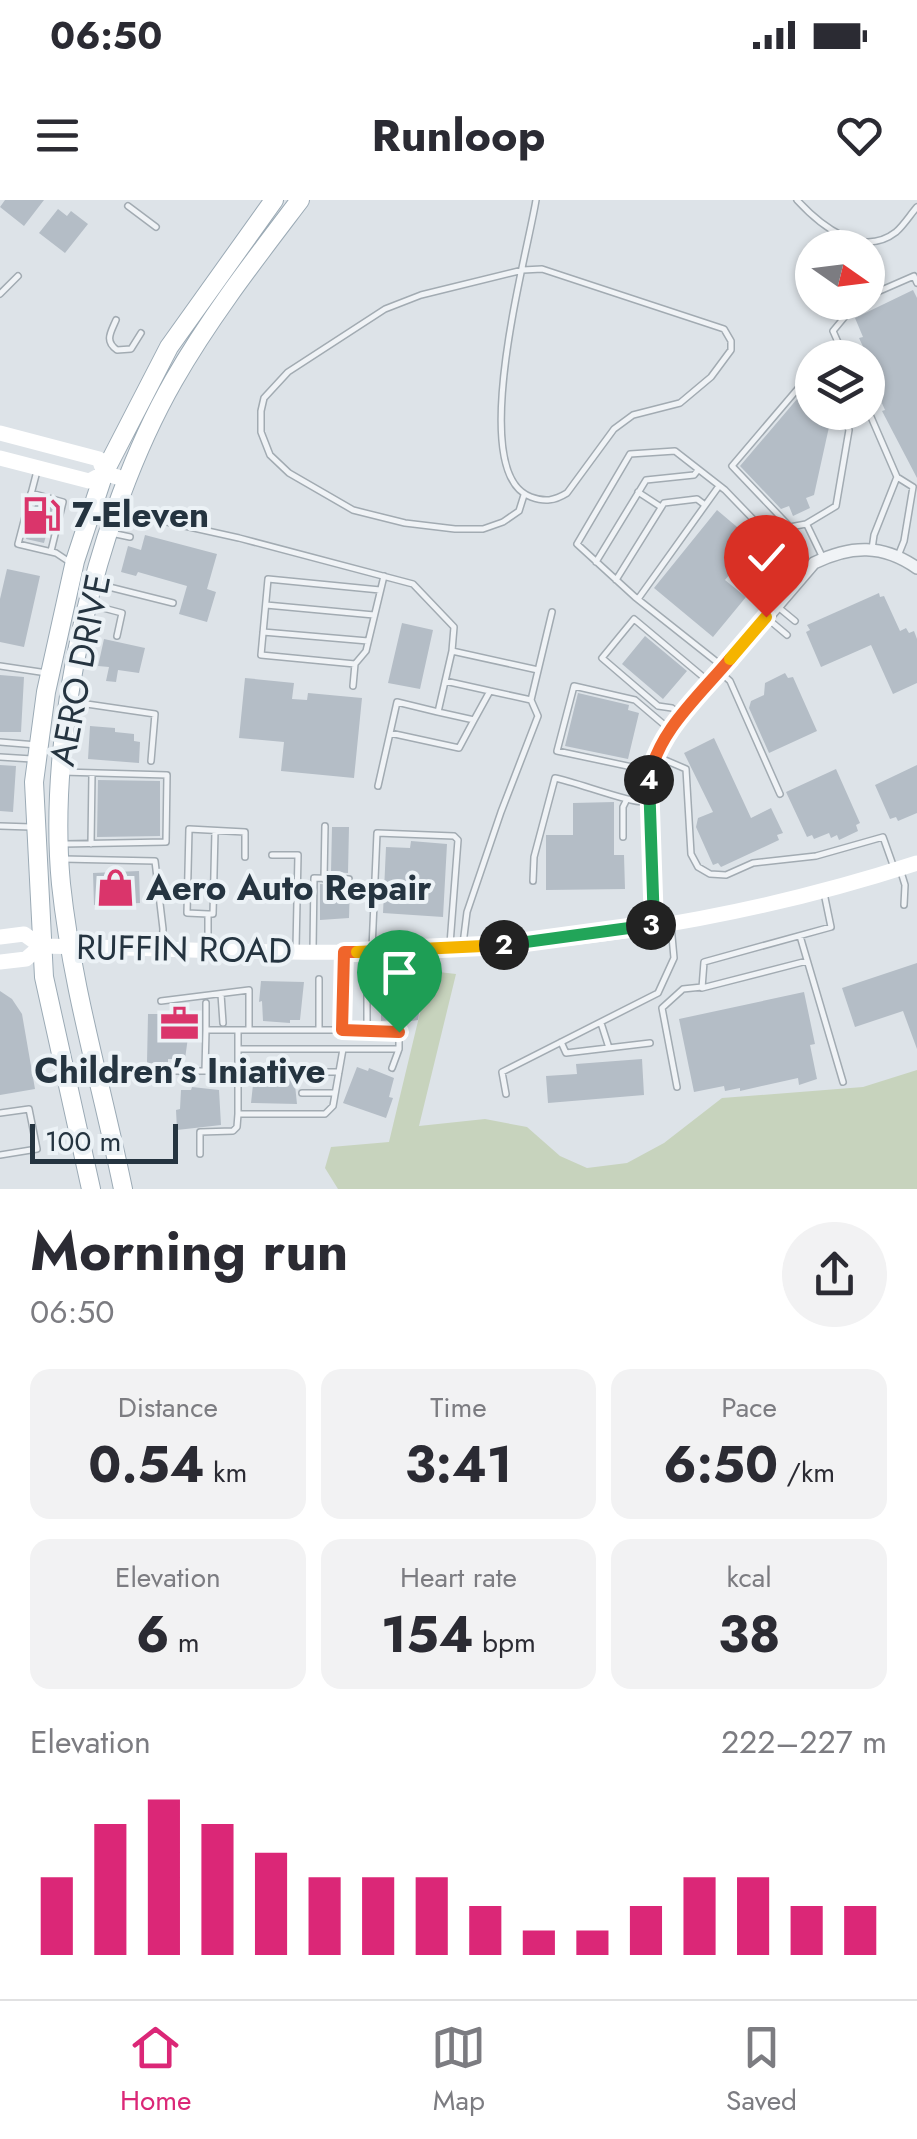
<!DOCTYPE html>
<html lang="en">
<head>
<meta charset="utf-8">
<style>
	:root { --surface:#fff; --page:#f2f2f3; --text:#2b2b33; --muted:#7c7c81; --line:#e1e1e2; --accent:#db2777 }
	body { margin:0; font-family:Jost,sans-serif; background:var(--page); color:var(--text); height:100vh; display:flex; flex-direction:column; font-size:38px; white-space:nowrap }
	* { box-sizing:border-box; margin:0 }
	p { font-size:32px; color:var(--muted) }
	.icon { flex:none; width:55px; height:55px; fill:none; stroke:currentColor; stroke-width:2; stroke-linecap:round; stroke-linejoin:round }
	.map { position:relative; height:989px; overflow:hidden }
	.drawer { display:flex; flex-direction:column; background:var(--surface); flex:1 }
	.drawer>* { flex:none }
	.needle { width:65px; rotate:104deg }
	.buttons { position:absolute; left:795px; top:30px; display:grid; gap:20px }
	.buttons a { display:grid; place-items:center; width:90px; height:90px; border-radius:50%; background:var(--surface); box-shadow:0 2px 8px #0004; font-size:50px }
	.scale { position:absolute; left:30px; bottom:25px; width:148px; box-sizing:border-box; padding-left:10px; border:5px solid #253440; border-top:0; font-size:28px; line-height:35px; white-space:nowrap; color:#253440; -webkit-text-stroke:8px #ecf2f6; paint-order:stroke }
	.pin { position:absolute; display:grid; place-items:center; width:85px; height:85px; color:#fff; margin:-102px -42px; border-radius:50% 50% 50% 0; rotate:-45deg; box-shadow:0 0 10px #0007 }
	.pin .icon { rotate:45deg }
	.km { position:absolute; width:50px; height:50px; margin:-25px; border-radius:50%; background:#222; color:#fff; font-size:28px; line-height:50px; text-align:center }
	.round { display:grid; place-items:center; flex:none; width:105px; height:105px; border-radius:52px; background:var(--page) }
	.overview { display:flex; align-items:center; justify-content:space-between; height:170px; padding:0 30px }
	h1 { font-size:55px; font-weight:700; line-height:75px }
	.stats { display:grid; grid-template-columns:repeat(3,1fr); gap:15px; height:170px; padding:10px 30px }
	.stats div { display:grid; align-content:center; border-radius:20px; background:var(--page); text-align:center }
	.stats b { font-size:50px; font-weight:700 }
	.stats small { font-size:28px; font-weight:400 }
	.stats p { font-size:28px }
	.chart { height:280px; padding:20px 30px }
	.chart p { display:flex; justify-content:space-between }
	.chart svg { width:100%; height:180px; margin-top:10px; stroke:var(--accent); stroke-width:6 }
	.status { display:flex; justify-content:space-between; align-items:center; height:70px; padding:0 50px; background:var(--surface); direction:ltr }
	.status svg { height:28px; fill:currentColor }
	header { display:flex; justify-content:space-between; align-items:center; height:130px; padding:0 30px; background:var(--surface); font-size:45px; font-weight:700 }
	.tabs { display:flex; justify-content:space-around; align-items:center; height:140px; border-top:2px solid var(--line); background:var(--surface); font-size:28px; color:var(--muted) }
	.tabs a { display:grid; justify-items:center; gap:5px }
	.tabs .selected { color:var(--accent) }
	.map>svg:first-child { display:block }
	.green { fill:#c7d3bd }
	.building { fill:#b4bdc6 }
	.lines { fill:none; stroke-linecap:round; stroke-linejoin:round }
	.lane-casing { stroke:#a2abb2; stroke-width:8 }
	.street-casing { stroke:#a2abb2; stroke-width:14 }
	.primary-casing { stroke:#9baab5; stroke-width:20 }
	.lane { stroke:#f0f3f6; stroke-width:5 }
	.street { stroke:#f0f3f6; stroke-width:11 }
	.secondary { stroke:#fff; stroke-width:15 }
	.primary { stroke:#fff; stroke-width:18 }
	.split-1-casing { stroke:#fff; stroke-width:20 }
	.split-2-casing { stroke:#fff; stroke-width:20 }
	.split-3-casing { stroke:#fff; stroke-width:20 }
	.split-4-casing { stroke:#fff; stroke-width:20 }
	.split-5-casing { stroke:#fff; stroke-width:20 }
	.split-6-casing { stroke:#fff; stroke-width:20 }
	.split-1 { stroke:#f0652b; stroke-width:12 }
	.split-2 { stroke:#f5b400; stroke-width:12 }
	.split-3 { stroke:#22a559; stroke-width:12 }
	.split-4 { stroke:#22a559; stroke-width:12 }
	.split-5 { stroke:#f0652b; stroke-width:12 }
	.split-6 { stroke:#f5b400; stroke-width:12 }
	.labels { text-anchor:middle; stroke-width:8; stroke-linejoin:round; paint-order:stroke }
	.poi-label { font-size:35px; font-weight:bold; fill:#253440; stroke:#ecf2f6; text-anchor:start }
	.street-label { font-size:35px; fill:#253440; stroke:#ecf2f6 }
</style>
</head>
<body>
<div class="status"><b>06:50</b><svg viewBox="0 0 49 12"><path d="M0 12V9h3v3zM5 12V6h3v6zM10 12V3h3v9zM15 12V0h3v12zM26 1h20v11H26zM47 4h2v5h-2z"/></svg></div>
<header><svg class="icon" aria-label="menu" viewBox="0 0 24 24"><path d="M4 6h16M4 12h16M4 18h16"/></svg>Runloop<svg class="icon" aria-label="heart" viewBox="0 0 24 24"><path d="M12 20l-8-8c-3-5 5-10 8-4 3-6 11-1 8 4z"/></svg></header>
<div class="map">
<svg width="917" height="989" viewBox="0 0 917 989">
	<rect width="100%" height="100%" fill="#dde3e8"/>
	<path class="green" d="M430 771 456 774 419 926 485 919 527 927 560 956 587 968 627 963 664 943 722 898 863 887 917 870V989H338L325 968 331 947 389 942Z"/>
	<path class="building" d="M5 0H44L24 26 0 7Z
		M58 9 67 16 71 11 88 24 65 53 39 33Z
		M913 90 917 98V278L882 211 885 210 872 181 878 179 859 138 863 137 855 118Z
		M803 192 812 199V212H821L829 227 814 295 806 298 810 308 793 316 789 306 781 309 740 266Z
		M36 301 54 306 44 343 26 339Z
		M717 310 756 343 725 380 746 397 713 437 654 388Z
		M145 335 217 354 207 389 216 392 207 422 179 414 187 386 138 372 136 376 121 372 128 346 141 350Z
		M7 369 40 376 24 447 0 442V399Z
		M879 393 880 397 884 396 900 431 906 428 909 433 914 431 917 439V483L893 494 871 445 821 467 806 432 810 430 807 425Z
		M402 423 433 430 420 489 388 483Z
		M645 436 687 471 663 499 622 464Z
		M104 439 145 448 139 473 118 470 116 482 106 481 109 467 98 466Z
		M785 473 788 478 793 477 817 531 769 553 749 508 751 501 764 495 765 483Z
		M0 475 24 477 21 532H0Z
		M245 478 294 483 292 499 307 500 308 493 362 498 354 578 281 571 284 542 239 538Z
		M578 493 629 505 628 510 639 513 628 559 565 546Z
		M90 526 115 528V532L134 534V541L140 542 139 563 88 559Z
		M714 538 751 618 771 608 783 633 777 635 779 640 721 667 718 663 713 665 696 627 698 618 713 612 684 553Z
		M0 565 16 566 13 612 0 611Z
		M917 565V613L898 621 896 617 890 619 875 585Z
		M836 569 860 623 856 625 858 631 839 640 837 635 831 638 829 633 814 639 812 635 807 637 786 592Z
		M98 580 160 581V636L97 637Z
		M614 602V655H624L625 689 546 690V635H573V603Z
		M332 627H349L348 673 331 672Z
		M411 641 447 644 443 717 383 713 386 647 410 648Z
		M139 671 140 703 94 705 93 673Z
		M320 684 350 685 349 718 320 720Z
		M917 763V849L903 811 855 827 842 788Z
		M261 781 304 782 300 820H290V823L263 821 262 801 259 802Z
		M378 781 424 782 418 820 392 824V820L381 821V807L376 808Z
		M0 791 12 799 22 814 35 889 0 895Z
		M804 792 815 844 810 845 817 879 799 885 798 878 740 891V888L725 891 724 886 694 892 679 819Z
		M148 814H168V820H186V830H189L185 859H168V864L147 863Z
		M642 859 644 895 548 903 546 876 577 874 576 864Z
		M266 861 293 866 297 904 251 903 255 866 266 865Z
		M357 867 368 871 369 868 394 878 389 897 393 898 386 918 343 903Z
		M192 887 219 890 221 925 177 930 176 910 180 909 181 890H191Z"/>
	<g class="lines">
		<defs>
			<path id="lane" d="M797 0C820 25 861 59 896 32 904 25 910 15 917 7
				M128 6 156 27
				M0 94 18 76
				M868 96 914 76 917 83
				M116 120C111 132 104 141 117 150L131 149 141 133
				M845 158 833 131 857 102
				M812 172 732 266 790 327 806 324 836 306 849 230 841 212
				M868 210 897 277 913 287
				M37 271 18 344 56 353 68 361
				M638 292 661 307
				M31 293 63 302 51 351
				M524 295 519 311 503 322 483 329H455L405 323 353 310 289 273 270 255 261 232V211L264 198 288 172 385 109 421 95 523 70 542 69 724 129 731 141V150L711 177 680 203 633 215 614 229 567 293C554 301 545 302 531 297 465 274 528 52 536 0
				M122 312 239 338 413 384 454 427 452 451 538 470
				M807 325 822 356
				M111 333 130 337
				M872 349 874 335 897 277
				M898 356 904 341 913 287
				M596 362 646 280 694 275 698 270
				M753 376 778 345
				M616 380 664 303 697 299 705 305
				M97 384 173 403
				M638 399 719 286
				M92 405 122 413 117 436
				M266 405 374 415
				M778 407 795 421
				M768 419 787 435
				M263 432 368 441
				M355 464 261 455 268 379 380 390
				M0 466 47 473
				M722 466 635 397 577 344 630 254 675 251 725 290 804 372
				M720 472 730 481 780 594
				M445 481 490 491 474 520 438 512 452 451
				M353 486 355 464 366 451 384 376
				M490 491 531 500
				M73 502 155 514 151 561
				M682 516 672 508 658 506 602 458 634 419 708 481
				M390 533 459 548 474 520
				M0 542 37 545
				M0 557 32 559
				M658 557 686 569 691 654 698 667 710 674 726 675 753 663 816 656 883 637 893 665
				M651 571 557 551 574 486 635 500 668 528
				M63 572 167 575 166 642 63 644
				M378 586 397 502 438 512
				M0 626 31 627
				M623 637V607L627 599
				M91 644 92 574
				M272 655H298L296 748
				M63 659 155 661 163 729 162 747
				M901 672 905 685 904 705
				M324 679 325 626
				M533 681 534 657 555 578C576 582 633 604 646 602
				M209 714H213L215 631
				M800 736 843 882
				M463 744 467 712 501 612 538 516 531 500 552 412
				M208 747V714L187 713 189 629 245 632V657
				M313 749 314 678 349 679
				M372 749 377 633 454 636 458 640 450 744
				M807 761 702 788 704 762 831 727 824 693
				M319 779V830
				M367 780V831
				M221 794 223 823
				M161 801 249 790V830
				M601 823 609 848
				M206 830V803
				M342 830 399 832V849L392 868
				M561 842 566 853 650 843
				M238 849H399
				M160 871H205L206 830H342L344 755
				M205 871 238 872V830
				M238 872V914H325L333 906 343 849
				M301 872H339
				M677 887 662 808 683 789 702 787
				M302 893H335
				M506 894 502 872 658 793 674 758 671 725
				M0 913 29 909 37 949 0 955
				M200 954V932L233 931 237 927 238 914"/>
			<path id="street" d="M654 725 648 584 652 564 668 533 814 363C851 345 883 344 917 368"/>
			<path id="primary" d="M91 989 44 777 34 582 46 492 75 361 104 273 169 147 274 0
				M123 989C102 887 72 788 61 684 46 529 96 316 174 180 210 117 256 58 300 0"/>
		</defs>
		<use href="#lane" class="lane-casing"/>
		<use href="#street" class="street-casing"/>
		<use href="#primary" class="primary-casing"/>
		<use href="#lane" class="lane"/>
		<use href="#street" class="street"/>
		<path class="secondary" d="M0 233 99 259 104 273
			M0 258 89 281 104 273 127 280
			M0 737 24 734 41 746
			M41 746C145 747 248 754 351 752 542 750 736 722 917 663
			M0 762 26 759 41 746"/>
		<use href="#primary" class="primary"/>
	</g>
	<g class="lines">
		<defs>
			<path id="split-1" d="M357 752H344L342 830 399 832"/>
			<path id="split-2" d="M357 752 504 745"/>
			<path id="split-3" d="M504 745 651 725"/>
			<path id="split-4" d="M649 580 654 725H651"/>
			<path id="split-5" d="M649 580C657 532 699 496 730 459"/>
			<path id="split-6" d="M730 459 766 417"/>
		</defs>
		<use href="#split-1" class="split-1-casing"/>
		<use href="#split-2" class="split-2-casing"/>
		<use href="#split-3" class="split-3-casing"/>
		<use href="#split-4" class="split-4-casing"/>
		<use href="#split-5" class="split-5-casing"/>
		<use href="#split-6" class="split-6-casing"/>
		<use href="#split-1" class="split-1"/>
		<use href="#split-2" class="split-2"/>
		<use href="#split-3" class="split-3"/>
		<use href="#split-4" class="split-4"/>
		<use href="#split-5" class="split-5"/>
		<use href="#split-6" class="split-6"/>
	</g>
	<defs>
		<symbol id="fuel-bare" viewBox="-9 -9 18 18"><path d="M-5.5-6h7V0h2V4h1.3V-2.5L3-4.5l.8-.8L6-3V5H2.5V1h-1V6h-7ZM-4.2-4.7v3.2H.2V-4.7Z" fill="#da356b" stroke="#ecf2f6" stroke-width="2.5" paint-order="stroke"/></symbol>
		<symbol id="shop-bare" viewBox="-9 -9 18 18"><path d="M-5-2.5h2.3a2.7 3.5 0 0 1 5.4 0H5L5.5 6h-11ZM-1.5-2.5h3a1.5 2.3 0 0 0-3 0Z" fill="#da356b" stroke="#ecf2f6" stroke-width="2.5" paint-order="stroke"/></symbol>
		<symbol id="office-bare" viewBox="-9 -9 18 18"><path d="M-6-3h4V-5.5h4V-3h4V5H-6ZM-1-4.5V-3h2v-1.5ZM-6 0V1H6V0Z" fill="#da356b" stroke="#ecf2f6" stroke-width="2.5" paint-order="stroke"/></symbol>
	</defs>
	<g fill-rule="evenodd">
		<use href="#fuel-bare" x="14" y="288" width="55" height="55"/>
		<use href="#shop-bare" x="88" y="660" width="55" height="55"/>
		<use href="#office-bare" x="152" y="796" width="55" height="55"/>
	</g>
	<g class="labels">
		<g class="poi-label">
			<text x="72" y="327">7-Eleven</text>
			<text x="146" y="700">Aero Auto Repair</text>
			<text x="180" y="883" text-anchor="middle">Children’s Iniative</text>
		</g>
		<g class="street-label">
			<text transform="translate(80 470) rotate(-79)" y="12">AERO DRIVE</text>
			<text transform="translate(184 749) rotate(1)" y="12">RUFFIN ROAD</text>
		</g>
	</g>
</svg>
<div class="buttons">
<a><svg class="needle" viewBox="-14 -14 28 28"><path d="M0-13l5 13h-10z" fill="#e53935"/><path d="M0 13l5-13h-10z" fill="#7c7c81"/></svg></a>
<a><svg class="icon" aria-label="layers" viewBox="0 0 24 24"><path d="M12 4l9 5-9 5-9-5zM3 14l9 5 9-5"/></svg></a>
</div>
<div class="scale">100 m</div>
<div class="pin" style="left:399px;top:832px;background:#1e9e55"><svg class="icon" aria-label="arrive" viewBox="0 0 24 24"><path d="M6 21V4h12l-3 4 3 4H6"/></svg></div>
<div class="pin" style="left:766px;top:417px;background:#d93025"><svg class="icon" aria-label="check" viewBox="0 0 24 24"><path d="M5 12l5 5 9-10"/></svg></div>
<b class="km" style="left:504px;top:745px">2</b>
<b class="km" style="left:651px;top:725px">3</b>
<b class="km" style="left:649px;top:580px">4</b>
</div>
<section class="drawer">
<div class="overview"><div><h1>Morning run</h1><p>06:50</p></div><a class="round"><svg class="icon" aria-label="share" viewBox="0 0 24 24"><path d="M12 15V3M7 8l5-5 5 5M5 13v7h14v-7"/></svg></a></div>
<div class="stats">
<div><p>Distance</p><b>0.54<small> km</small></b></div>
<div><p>Time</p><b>3:41</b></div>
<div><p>Pace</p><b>6:50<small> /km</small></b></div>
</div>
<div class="stats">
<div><p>Elevation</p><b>6<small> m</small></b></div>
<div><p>Heart rate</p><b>154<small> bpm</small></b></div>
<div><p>kcal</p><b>38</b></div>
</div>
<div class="chart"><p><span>Elevation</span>222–227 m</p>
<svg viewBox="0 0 160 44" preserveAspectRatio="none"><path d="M5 44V25M15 44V12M25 44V6M35 44V12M45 44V19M55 44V25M65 44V25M75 44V25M85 44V32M95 44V38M105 44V38M115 44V32M125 44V25M135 44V25M145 44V32M155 44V32"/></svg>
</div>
</section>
<nav class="tabs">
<a class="selected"><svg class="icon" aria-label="home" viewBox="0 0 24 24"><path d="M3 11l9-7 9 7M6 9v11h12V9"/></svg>Home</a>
<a><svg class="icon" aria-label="map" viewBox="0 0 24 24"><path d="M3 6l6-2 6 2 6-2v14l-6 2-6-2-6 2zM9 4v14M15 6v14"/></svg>Map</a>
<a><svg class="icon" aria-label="saved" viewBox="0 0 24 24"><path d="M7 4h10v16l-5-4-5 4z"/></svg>Saved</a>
</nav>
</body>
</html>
